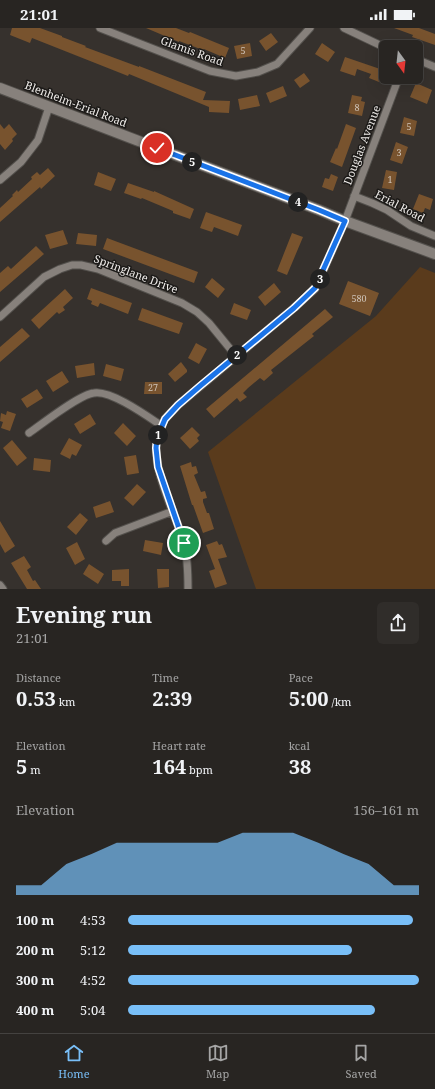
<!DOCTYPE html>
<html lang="en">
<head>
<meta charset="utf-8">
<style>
	:root { --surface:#282522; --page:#302d2a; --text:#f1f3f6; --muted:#a5a5a5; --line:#444240; --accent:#79bff8 }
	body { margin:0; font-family:"Noto Serif",serif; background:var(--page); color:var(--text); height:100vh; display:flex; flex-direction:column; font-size:15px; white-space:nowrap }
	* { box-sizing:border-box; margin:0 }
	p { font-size:13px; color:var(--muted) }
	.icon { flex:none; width:22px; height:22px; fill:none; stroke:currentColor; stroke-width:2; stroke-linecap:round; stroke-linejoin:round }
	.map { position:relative; height:561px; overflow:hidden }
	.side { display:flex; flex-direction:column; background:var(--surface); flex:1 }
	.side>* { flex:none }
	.needle { width:26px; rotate:165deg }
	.buttons { position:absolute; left:379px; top:12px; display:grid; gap:8px }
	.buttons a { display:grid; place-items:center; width:44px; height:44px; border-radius:6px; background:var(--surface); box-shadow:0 4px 16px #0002,0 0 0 1px var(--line); font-size:20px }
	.pin { position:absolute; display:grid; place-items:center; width:34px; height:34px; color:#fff; margin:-17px; border:2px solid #fff; border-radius:50%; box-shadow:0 1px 4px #0007 }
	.km { position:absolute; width:20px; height:20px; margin:-10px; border-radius:50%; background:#222; color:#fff; font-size:11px; line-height:20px; text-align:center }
	.round { display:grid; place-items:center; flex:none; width:42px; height:42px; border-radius:6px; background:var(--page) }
	.overview { display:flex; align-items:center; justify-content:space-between; height:68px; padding:0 16px }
	h1 { font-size:22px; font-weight:700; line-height:30px }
	.metrics { display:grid; grid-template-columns:repeat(3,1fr); gap:6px; height:68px; padding:4px 16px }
	.metrics div { display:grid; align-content:center }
	.metrics b { font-size:20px; font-weight:700 }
	.metrics small { font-size:11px; font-weight:400 }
	.metrics p { font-size:11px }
	.chart { height:112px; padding:8px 16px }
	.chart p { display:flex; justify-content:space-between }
	.chart svg { width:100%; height:72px; margin-top:4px; fill:var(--accent); opacity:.7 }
	ul { padding:0 16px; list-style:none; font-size:13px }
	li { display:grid; grid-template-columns:64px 48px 1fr; align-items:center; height:30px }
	li i { height:10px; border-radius:5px; background:var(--accent) }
	.status { display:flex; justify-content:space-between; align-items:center; height:28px; padding:0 20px; background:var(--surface); direction:ltr }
	.status svg { height:11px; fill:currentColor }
	.menu { display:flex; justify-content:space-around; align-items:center; height:56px; border-top:1px solid var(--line); background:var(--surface); font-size:11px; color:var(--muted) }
	.menu a { display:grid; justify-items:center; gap:2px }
	.menu .selected { color:var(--accent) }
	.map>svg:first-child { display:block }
	.green { fill:#5a3b1c }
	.building { fill:#78532e }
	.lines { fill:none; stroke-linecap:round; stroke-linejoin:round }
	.minor-casing { stroke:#53504c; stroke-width:9 }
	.secondary-casing { stroke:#53504c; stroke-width:12 }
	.minor { stroke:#87817c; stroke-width:7 }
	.secondary { stroke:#87817c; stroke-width:10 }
	.route-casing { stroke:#fff; stroke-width:8 }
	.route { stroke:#1a73e8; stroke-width:5 }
	.labels { text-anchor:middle; stroke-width:3; stroke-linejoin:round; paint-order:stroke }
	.number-label { font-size:9px; fill:#d0c5ba }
	.street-label { font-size:11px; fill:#eeebe8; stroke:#1c1a18 }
</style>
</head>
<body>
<div class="status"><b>21:01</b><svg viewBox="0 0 49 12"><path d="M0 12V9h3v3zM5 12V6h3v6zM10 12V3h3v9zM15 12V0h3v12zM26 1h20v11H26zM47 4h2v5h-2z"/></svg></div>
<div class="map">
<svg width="435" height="561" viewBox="0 0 435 561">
	<rect width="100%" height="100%" fill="#36312d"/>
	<path class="green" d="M420 239 435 245V561H256L208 424 376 288Z"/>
	<path class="building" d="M12 0H40L62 8V9L86 18 85 19 139 39V38L206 64 203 72 230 73 229 85 209 84V79L129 46 128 48 32 10 30 15 10 7Z
		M146 0H176L189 5 190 4 229 20 225 30 204 21 203 22 179 13V14Z
		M394 0H419L435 6V17L412 9 413 7Z
		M271 5 278 14 266 23 259 13Z
		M250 15 252 28 237 31 234 18Z
		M322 15 335 24 328 34 315 26Z
		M345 29 383 42 379 54 369 50 371 46 357 41 355 48 340 43Z
		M304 45 310 53 300 60 294 52Z
		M416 55 432 62 427 76 410 69Z
		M283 58 287 68 270 75 266 65Z
		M257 67 260 78 240 82 238 71Z
		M352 67 362 69 361 73 365 74 362 88 348 85Z
		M404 89 417 93 414 108 400 105Z
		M0 96 4 101 9 96 17 106 12 111 13 113 5 122 0 116Z
		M346 96 356 100 342 139 330 134 336 120 337 121Z
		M396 114 408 119 402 136 390 132Z
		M48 140 55 148 41 161 40 159 0 194V180L13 168 12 167 17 162 18 164 32 151 31 149 37 144 40 147Z
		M386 142 397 144 394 162 382 160Z
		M98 144 116 151 111 163 94 157Z
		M331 146 338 149 333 163 322 159 325 150 329 151Z
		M128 155 154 164V163L194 181 190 191 173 185V183L142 170 141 171 124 165Z
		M419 166 433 171 430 182 425 180 423 185 413 181Z
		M206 184 242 197 238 208 214 199 212 204 200 200Z
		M63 202 68 216 50 221 45 207Z
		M78 205 97 207 96 218 76 216Z
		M292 205 303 209 287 247 277 243Z
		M107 210 198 244 194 255 103 221Z
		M36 218 44 226 0 264V245L8 238 11 241Z
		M212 250 225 261 218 270 205 259Z
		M348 253 379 265 370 288 339 276Z
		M274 255 281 264 265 278 258 269Z
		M91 260 132 275 128 286 100 275 98 279 91 276 92 273 87 271Z
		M65 261 73 270 63 279 65 282 59 286 57 284 39 301 31 292Z
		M234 275 251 282 247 292 230 286Z
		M142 280 183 295 179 306 138 292Z
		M325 281 333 289 312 306 314 308 271 342 273 345 264 353 260 350 248 360 243 365 247 369 240 374 237 370 214 390 206 381Z
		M22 300 30 308 0 334V319Z
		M196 315 207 321 199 336 188 330Z
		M181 334 187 342V344L175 354 168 346Z
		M94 335 95 347 77 350 75 338Z
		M106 336 124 341 121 353 103 348Z
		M62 343 69 354 53 364 46 353Z
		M145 354H162V366H144Z
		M37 361 43 370 27 380 21 371Z
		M7 383 16 386 10 403 1 400 3 394 0 393 1 385 6 387Z
		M90 386 96 396 80 406 74 396Z
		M123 395 136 408 127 418 114 405Z
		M192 399 200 407 197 410 199 413 190 421 180 410Z
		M69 410 82 417 76 428 72 426 70 431 60 426Z
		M12 412 27 430 17 438 3 420Z
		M136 427 139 445 127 447 124 429Z
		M34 430 51 432 50 444 33 442Z
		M191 434 192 439 196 438 198 445 194 447 201 464 205 463 207 470 203 471V474L207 485H209L214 501 203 505 193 477H192L180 438Z
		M137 456 146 464 133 478 124 470Z
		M110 473 114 484 96 490 93 479Z
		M80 485 88 492 76 507 67 499Z
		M0 493 15 518 5 525 0 516Z
		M145 512 163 515 161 527 143 523Z
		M217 513 219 517 222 516 227 529 218 531 227 556 215 560 209 543 215 541 206 517Z
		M77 514 85 531 75 537 66 520Z
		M24 528 31 539 27 542 33 553 35 552 41 561H27L11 535Z
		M89 536 104 546 98 556 83 546Z
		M129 541V558H121V553H112V542Z
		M157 541H169V559L158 560Z"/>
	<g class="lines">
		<defs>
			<path id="minor" d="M100 0 210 43 236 48 258 44 277 36 310 0
				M344 0 386 20
				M416 31 435 39
				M0 152 21 134 38 112 49 79
				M354 168 372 175 387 182 411 198 435 208
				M0 289 44 249 60 241 72 237H81L98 241 182 275 197 284 209 295 236 328
				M29 405C42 396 80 366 94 365 111 362 147 388 162 398
				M106 513 115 505 173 483
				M0 557 3 561
				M188 561C188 546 188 531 184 516 175 480 140 426 165 391 169 386 174 382 178 377L294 280 315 261 345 193 399 49"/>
			<path id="secondary" d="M0 60 319 182 345 193 435 226"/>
		</defs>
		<use href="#minor" class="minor-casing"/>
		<use href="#secondary" class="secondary-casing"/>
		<use href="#minor" class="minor"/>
		<use href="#secondary" class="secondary"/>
	</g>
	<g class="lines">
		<defs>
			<path id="route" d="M157 120 319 182 345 193 315 260 294 280 200 358 178 377 165 391 157 410 156 420 158 439 184 515"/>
		</defs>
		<use href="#route" class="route-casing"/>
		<use href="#route" class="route"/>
	</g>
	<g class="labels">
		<g class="number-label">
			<text x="243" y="26">5</text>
			<text x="357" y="83">8</text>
			<text x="409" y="102">5</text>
			<text x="399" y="128">3</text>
			<text x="390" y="155">1</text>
			<text x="359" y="274">580</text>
			<text x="153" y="363">27</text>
		</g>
		<g class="street-label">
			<text transform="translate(192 23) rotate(20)" y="4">Glamis Road</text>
			<text transform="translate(76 76) rotate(21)" y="4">Blenheim-Erial Road</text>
			<text transform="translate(362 117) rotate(-69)" y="4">Douglas Avenue</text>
			<text transform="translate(400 178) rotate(28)" y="4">Erial Road</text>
			<text transform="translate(136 246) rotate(21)" y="4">Springlane Drive</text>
		</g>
	</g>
</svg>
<div class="buttons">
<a><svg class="needle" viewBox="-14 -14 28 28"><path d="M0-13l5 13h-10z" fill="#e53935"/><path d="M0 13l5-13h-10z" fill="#a5a5a5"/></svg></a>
</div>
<div class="pin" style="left:184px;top:515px;background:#1e9e55"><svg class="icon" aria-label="arrive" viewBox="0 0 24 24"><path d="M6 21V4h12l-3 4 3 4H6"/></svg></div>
<div class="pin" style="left:157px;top:120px;background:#d93025"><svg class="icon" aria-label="check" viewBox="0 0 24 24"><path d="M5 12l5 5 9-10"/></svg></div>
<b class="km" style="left:158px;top:407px">1</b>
<b class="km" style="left:237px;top:327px">2</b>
<b class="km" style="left:320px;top:251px">3</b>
<b class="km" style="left:298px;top:174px">4</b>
<b class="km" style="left:192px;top:134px">5</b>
</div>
<section class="side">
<div class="overview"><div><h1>Evening run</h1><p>21:01</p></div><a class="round"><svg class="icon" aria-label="share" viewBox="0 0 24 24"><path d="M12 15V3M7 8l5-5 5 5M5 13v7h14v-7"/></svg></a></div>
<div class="metrics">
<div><p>Distance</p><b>0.53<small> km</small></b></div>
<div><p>Time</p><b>2:39</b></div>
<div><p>Pace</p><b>5:00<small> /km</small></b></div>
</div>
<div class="metrics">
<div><p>Elevation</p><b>5<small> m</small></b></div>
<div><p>Heart rate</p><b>164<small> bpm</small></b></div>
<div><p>kcal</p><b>38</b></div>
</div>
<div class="chart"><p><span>Elevation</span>156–161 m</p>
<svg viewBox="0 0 160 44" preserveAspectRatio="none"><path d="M0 44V38L10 38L20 25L30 19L40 12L50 12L60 12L70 12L80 12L90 6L100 6L110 6L120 12L130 19L140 25L150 38L160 38V44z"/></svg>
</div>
<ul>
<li><b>100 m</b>4:53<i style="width:98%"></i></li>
<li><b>200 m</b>5:12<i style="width:77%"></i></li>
<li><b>300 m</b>4:52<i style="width:100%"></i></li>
<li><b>400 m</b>5:04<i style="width:85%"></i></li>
</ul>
</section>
<nav class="menu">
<a class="selected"><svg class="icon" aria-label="home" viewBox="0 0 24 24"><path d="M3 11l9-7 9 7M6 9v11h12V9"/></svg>Home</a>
<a><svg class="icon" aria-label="map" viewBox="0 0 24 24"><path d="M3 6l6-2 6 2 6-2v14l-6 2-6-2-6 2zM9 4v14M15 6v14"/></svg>Map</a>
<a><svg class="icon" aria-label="saved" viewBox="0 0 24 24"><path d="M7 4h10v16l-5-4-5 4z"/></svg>Saved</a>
</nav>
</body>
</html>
